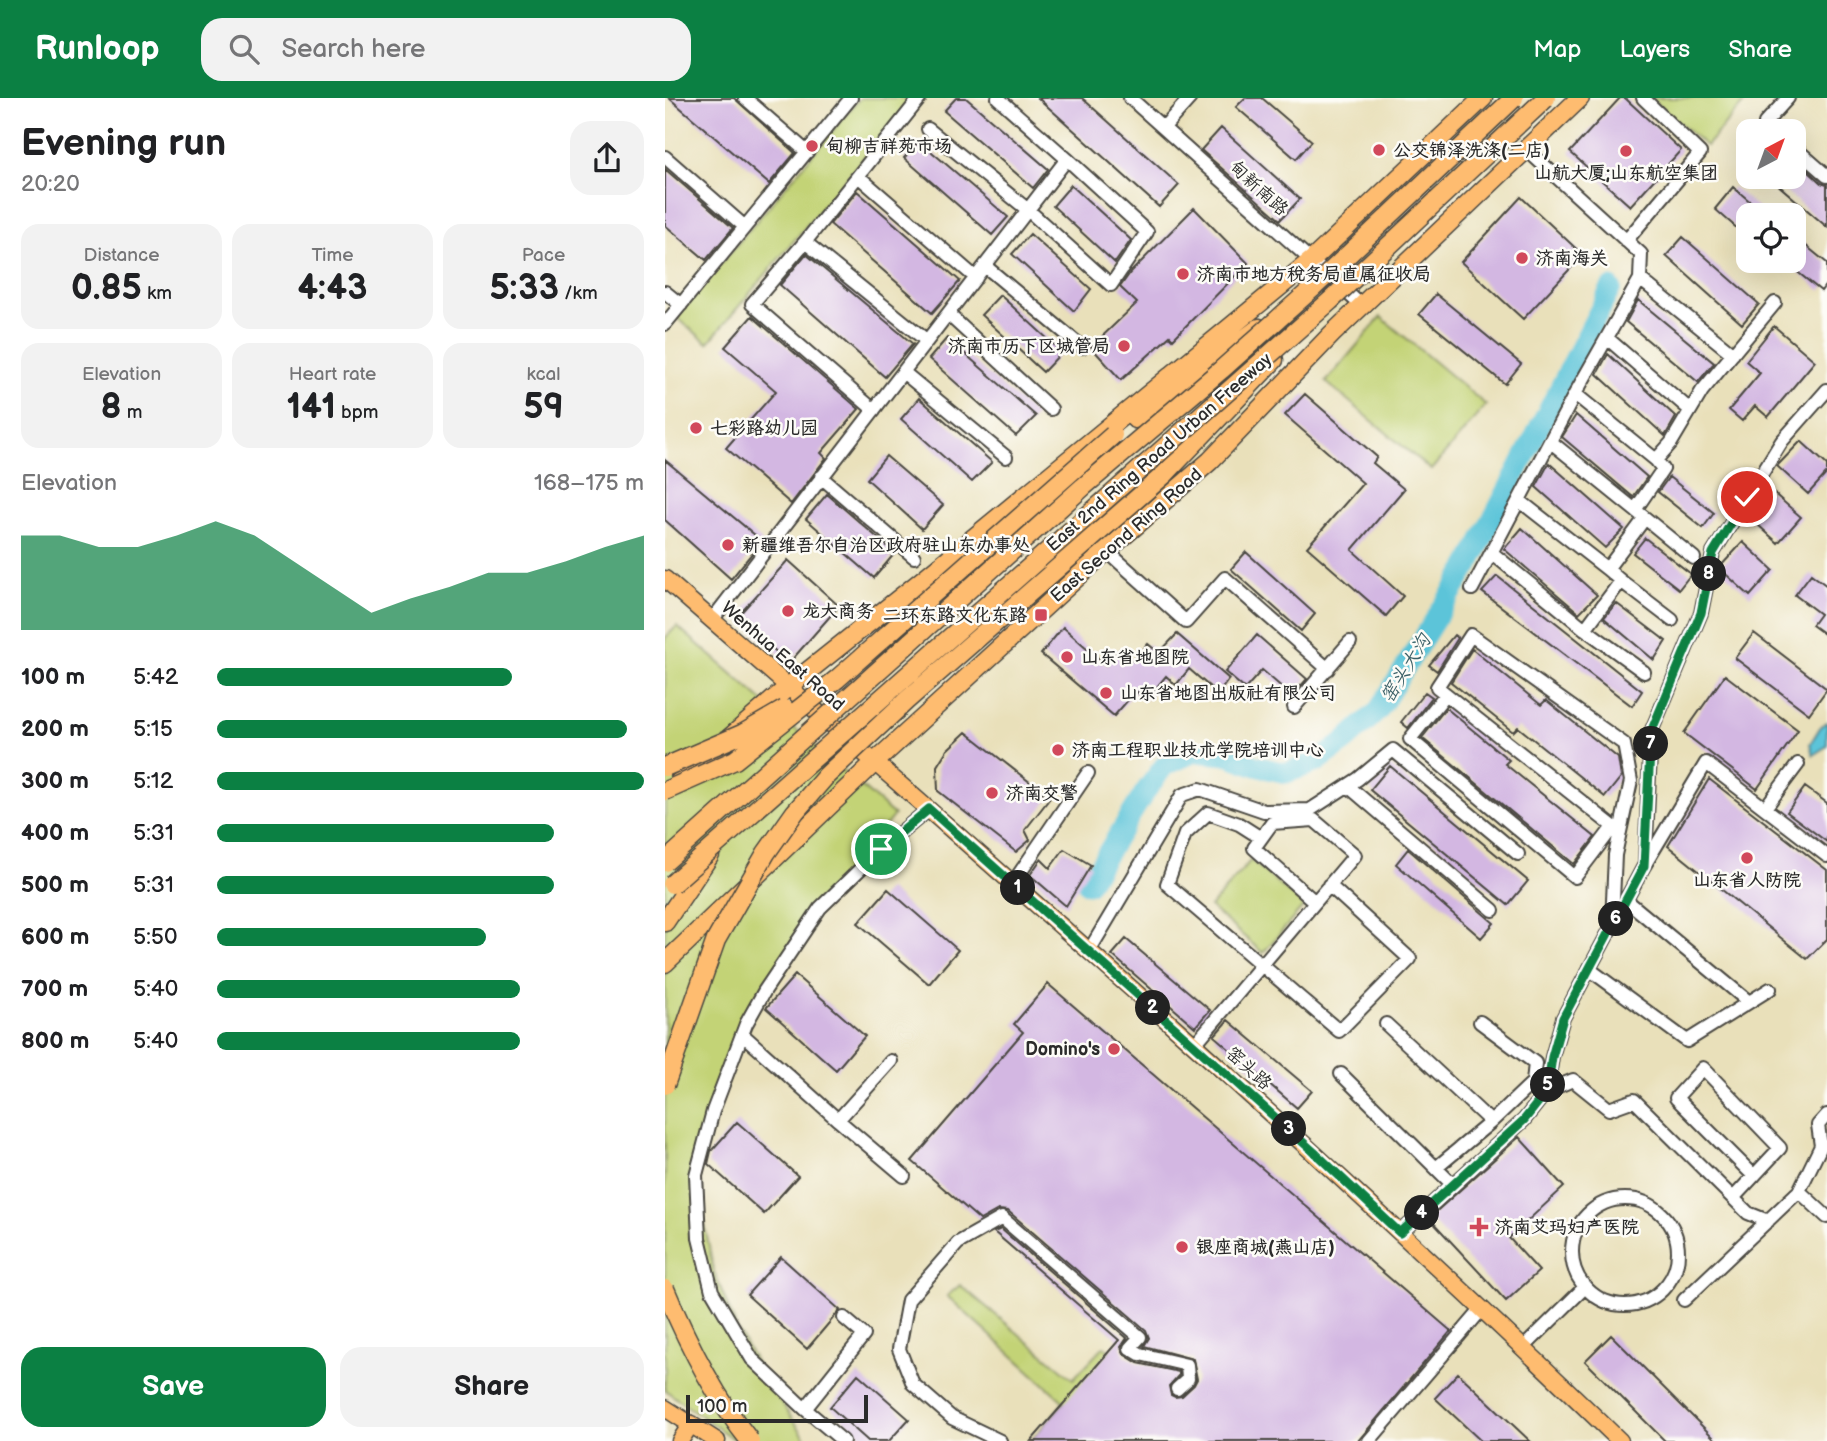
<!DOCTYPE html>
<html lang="en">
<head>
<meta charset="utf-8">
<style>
	:root { --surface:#fff; --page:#f2f2f2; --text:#202124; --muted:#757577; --accent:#0b8043 }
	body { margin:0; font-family:"Balsamiq Sans","LXGW WenKai TC",sans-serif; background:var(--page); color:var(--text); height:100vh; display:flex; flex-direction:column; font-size:26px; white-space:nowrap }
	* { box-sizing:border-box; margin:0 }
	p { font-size:23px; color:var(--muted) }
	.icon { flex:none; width:38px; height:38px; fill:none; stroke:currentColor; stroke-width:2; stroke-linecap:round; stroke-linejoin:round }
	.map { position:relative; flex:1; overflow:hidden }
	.drawer { display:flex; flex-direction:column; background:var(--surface); width:665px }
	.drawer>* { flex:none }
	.needle { width:46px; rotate:41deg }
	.tools { position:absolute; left:1071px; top:21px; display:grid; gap:14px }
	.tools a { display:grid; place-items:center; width:70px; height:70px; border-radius:14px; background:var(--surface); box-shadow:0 7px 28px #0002; font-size:35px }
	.scale { position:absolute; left:21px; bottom:18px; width:182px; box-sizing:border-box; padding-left:7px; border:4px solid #2b2b2b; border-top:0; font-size:19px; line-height:24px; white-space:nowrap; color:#2b2b2b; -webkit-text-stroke:5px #fdfcf7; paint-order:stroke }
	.pin { position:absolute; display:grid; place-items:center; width:60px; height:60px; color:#fff; margin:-30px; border:4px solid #fff; border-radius:50%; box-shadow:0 2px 7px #0007 }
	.km { position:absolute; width:35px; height:35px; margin:-18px; border-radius:50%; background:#222; color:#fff; font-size:19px; line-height:35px; text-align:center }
	.round { display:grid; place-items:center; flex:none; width:74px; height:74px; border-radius:21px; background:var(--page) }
	.head { display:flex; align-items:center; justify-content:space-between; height:119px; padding:0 21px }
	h1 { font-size:38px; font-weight:600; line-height:52px }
	.figures { display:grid; grid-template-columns:repeat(3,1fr); gap:10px; height:119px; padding:7px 21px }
	.figures div { display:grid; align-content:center; border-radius:18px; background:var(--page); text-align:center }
	.figures b { font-size:35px; font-weight:600 }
	.figures small { font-size:19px; font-weight:400 }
	.figures p { font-size:19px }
	.chart { height:196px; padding:14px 21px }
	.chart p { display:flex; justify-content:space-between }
	.chart svg { width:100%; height:126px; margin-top:7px; fill:var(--accent); opacity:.7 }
	.primary-button { display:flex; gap:14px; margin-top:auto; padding:14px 21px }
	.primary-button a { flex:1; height:80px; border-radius:21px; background:var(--accent); color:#fff; font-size:28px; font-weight:600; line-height:80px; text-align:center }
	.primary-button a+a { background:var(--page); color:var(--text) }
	ul { padding:0 21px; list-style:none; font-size:23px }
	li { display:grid; grid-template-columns:112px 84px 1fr; align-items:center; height:52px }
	li i { height:18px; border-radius:9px; background:var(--accent) }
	header { display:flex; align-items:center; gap:42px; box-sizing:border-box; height:98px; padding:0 35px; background:var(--accent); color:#fff }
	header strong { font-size:33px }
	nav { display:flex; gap:38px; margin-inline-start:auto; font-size:24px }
	.search { width:490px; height:63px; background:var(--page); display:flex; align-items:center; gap:18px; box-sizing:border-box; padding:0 24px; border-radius:21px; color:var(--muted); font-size:26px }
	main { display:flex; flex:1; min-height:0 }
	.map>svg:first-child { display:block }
	.green { fill:#c3d376; stroke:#777f50; stroke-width:2 }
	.water { fill:#5cc4d9; stroke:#447882; stroke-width:2 }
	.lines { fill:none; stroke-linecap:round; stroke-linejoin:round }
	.river { stroke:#5cc4d9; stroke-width:21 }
	.building { fill:#d3b7e2 }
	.minor-casing { stroke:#484640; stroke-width:16 }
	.major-casing { stroke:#484640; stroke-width:19 }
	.highway-casing { stroke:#484640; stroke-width:21 }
	.minor { stroke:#fff; stroke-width:12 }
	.major { stroke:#febc70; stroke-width:16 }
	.highway { stroke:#febc70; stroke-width:18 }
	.highway-bridge-casing { stroke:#484640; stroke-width:21; stroke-linecap:butt }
	.highway-bridge { stroke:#febc70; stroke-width:18 }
	.route-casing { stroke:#fff; stroke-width:14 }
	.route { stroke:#0b8043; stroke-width:9 }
	.poi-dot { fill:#d1495b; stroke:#fdfcf7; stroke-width:2.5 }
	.labels { text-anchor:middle; stroke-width:5; stroke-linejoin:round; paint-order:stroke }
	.poi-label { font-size:18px; font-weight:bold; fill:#2b2b2b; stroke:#fdfcf7; text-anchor:start }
	.street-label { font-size:18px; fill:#2b2b2b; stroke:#fdfcf7 }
	.water-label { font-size:19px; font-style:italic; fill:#3c6168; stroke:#fdfcf7 }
</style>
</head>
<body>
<header>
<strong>Runloop</strong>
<div class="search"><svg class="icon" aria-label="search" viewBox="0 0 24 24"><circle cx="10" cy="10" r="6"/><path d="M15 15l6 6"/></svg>Search here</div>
<nav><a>Map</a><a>Layers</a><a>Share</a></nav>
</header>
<main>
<section class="drawer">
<div class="head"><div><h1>Evening run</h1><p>20:20</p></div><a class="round"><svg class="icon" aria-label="share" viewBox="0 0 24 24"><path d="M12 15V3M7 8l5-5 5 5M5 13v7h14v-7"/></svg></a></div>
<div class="figures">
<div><p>Distance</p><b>0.85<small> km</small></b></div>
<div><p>Time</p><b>4:43</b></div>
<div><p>Pace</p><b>5:33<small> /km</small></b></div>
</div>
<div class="figures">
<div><p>Elevation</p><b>8<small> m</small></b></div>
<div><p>Heart rate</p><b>141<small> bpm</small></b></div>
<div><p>kcal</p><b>59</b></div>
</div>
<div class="chart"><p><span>Elevation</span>168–175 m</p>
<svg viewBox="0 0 160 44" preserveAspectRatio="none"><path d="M0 44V11L10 11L20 15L30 15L40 11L50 6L60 11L70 20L80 29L90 38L100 33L110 29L120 24L130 24L140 20L150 15L160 11V44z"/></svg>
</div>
<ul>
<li><b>100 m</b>5:42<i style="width:69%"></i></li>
<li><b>200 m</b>5:15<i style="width:96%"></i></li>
<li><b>300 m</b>5:12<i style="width:100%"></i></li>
<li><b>400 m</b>5:31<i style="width:79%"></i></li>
<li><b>500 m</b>5:31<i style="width:79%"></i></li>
<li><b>600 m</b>5:50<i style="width:63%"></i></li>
<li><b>700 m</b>5:40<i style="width:71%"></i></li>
<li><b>800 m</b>5:40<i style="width:71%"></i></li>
</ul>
<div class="primary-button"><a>Save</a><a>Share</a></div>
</section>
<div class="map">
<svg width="1162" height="1343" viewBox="0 0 1162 1343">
	<rect width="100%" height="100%" fill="#fdfcf7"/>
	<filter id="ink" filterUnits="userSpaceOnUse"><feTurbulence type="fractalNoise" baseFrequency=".0143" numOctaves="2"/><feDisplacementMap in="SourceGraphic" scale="14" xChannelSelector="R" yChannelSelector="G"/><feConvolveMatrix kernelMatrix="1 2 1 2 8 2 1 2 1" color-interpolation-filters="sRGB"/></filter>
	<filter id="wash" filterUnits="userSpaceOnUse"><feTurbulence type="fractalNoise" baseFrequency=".00686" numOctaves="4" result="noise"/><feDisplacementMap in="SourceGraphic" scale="28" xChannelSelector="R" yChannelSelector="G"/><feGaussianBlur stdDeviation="1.57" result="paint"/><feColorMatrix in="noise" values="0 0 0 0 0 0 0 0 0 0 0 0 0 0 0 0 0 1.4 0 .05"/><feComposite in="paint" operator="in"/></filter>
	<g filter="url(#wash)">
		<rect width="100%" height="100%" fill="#e9e0ba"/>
		<path class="green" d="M195 0H249L43 245 11 219Z
			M985 0H1083L1041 48Z
			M716 219 821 307 766 372 661 284Z
			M12 528 229 717 134 837 82 910 62 971 31 1083 49 1174 72 1231 102 1285 143 1343H71L0 1292V540Z
			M586 762 639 808 598 855 545 809Z
			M295 1187 408 1281 439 1248 444 1252 426 1319 406 1343H366L399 1304 282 1198Z"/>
		<path class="water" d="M1162 624V648L1148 657 1145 646 1156 628Z"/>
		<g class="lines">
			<path class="river" d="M423 786 480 694 499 668 530 654 561 657 591 668 621 675 652 664 677 646 713 613 804 467 946 190"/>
		</g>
		<g id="blocks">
			<path class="building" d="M4 0H69L130 55 104 86Z
				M291 0H301L383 71 368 90 279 13Z
				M373 0H417L514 87 494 109Z
				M580 0H597L647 43 631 61 571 9Z
				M955 0H960L1016 52 965 108 905 54Z
				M556 30 635 101 615 122 536 52Z
				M254 43 343 119 327 137 239 60Z
				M1129 60 1156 85 1162 87V129L1104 79H1129Z
				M0 71 68 130 41 162 0 127Z
				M406 87 466 142 450 165 388 108Z
				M1068 89 1101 117H1083V140L1050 111Z
				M192 93 295 183 267 215 165 126Z
				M856 99 918 157 858 221 796 164Z
				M529 110 583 165 508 241 505 238 456 282 426 249 472 205 455 189 465 175Z
				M365 136 426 191 409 213 347 156Z
				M1129 138 1162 165V185L1156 193 1119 163H1129Z
				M1018 139 1094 206 1077 226 1001 158Z
				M141 156 248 246 220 279 115 187Z
				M771 196 856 266 840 286 754 216Z
				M335 197 397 254 378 274 316 217Z
				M973 202 1049 265 1033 284 961 224Z
				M87 218 194 311 156 355 161 360 126 406 61 350 111 293 60 249Z
				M1109 228 1150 263 1103 319 1090 308 1077 323 1064 312 1095 275 1081 263Z
				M282 240 371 318 351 338 264 261Z
				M943 256 1011 319 1000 338 932 276Z
				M640 296 712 359 708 365 739 391 687 452 738 498 721 518 642 449 698 385 620 317Z
				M254 300 327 364 307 384 236 321Z
				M911 317 982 379 968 399 897 339Z
				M1136 343 1162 367V375L1143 396 1112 368Z
				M221 358 278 407 257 431 202 381Z
				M0 362 97 443 66 481 0 422Z
				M884 365 959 431 940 450 871 389Z
				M1004 379 1049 415 1038 430 993 394Z
				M1105 392 1136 419 1113 445 1082 417Z
				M162 396 230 455 209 480 141 421Z
				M857 430 932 497 914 515 839 451Z
				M980 440 1026 476 1014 491 968 455Z
				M1078 444 1108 472 1085 498 1054 470Z
				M581 454 650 516 636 533 566 471Z
				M123 462 174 508 124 565 72 519Z
				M1146 476 1162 488V538L1147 527 1155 516 1130 497Z
				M832 478 977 593 967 608 817 494Z
				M951 505 1001 543 989 562 939 520Z
				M398 529 441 567 455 551 468 563 483 546 494 555 512 536 564 581 553 596 524 571 511 587 501 578 481 602 471 593 449 618 376 556Z
				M1089 535 1162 591 1144 616 1070 560Z
				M592 537 642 581 627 598 597 572 580 591 560 574Z
				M789 537 793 540 772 573 764 567Z
				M807 551 876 607 881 602 953 660 956 679 940 699 853 629 848 634 786 584Z
				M1060 577 1133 632 1092 691 1019 635Z
				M760 594 767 599 743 630 736 624Z
				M781 610 844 662 840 666 930 739 909 766 757 640Z
				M301 634 385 700 360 732 365 742 351 754 273 693 272 668 282 652Z
				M725 668 863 783 843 807 705 692Z
				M1044 681 1162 772V841L1142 861 1003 748Z
				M1140 689 1162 705V744L1122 714Z
				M399 751 426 767 401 808 365 777 376 761 385 770Z
				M743 751 829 825 816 840 731 766Z
				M223 791 293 852 264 886 193 825Z
				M461 841 545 912 530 929 447 857Z
				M130 877 200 938 171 972 101 910Z
				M383 886 786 1233 693 1343H366L454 1242 329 1134 336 1131 462 1240 456 1249 460 1257 473 1265 514 1274V1277L504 1288 506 1297 510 1299 517 1298 529 1287 532 1281 528 1261 479 1248 484 1240 481 1232 343 1113 333 1112 315 1122 247 1063 358 934 349 926Z
				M563 922 647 993 632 1010 549 938Z
				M72 1024 133 1078 99 1116 43 1066 46 1053Z
				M854 1039 899 1089 844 1140 874 1173 841 1203 764 1120Z
				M116 1159 175 1212 142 1251 82 1197Z
				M946 1237 1052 1343H1000L920 1263Z
				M793 1275 865 1343H816L770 1300Z
				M193 1276 244 1321 224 1343H203L165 1309Z"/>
		</g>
	</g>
	<g filter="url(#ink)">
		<use href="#blocks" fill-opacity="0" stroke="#484640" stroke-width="2"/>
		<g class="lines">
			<defs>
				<path id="minor" d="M80 0 142 54
					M465 0 697 208
					M499 29 525 0
					M263 31 363 112 446 187 482 134 402 61
					M1110 33 1100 25 1123 0
					M1129 49 1162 78
					M861 51 976 156 975 181 1068 256
					M0 59 80 129
					M193 78 255 0
					M961 143 1035 55 978 0
					M140 144 87 206 209 312
					M320 168 417 249
					M0 194 16 207
					M283 216 386 311
					M0 226 186 0
					M942 240 1025 312
					M262 243 140 144 193 78 311 180
					M238 274 341 359
					M910 296 991 362
					M886 344 970 412
					M156 379 249 459
					M855 403 942 471
					M980 420 1029 460
					M442 453 521 524 560 480 663 571
					M827 455 920 531 979 574
					M956 483 1007 522
					M807 491 910 296 975 181
					M47 522 402 61 333 0
					M920 531 956 483 942 471 980 420 970 412 998 371 991 362 1006 345 1037 293 1110 205
					M781 596 745 641 910 779 948 729
					M629 609 685 544
					M683 688 828 812
					M1100 710 1133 666
					M596 740 574 726 543 715 520 736 502 786 674 933 745 861 664 787
					M980 764 986 634 1036 515 1048 455 1117 343 1162 292
					M348 785 423 675
					M961 802 1084 904
					M947 825 950 757 966 683 959 646 806 537 772 589 955 734
					M424 853 517 697 535 691 599 713 645 712 693 681 728 652 853 756
					M924 871 1022 943 1105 891
					M815 924 870 965 868 984 826 1024
					M721 926 826 1024 771 1070
					M77 936 173 1022 226 963
					M529 947 690 757 649 722 607 725 589 750 650 804
					M676 976 788 1087
					M882 993 908 982 944 1011 969 1002 1083 1115 1103 1123
					M173 1022 239 1078
					M1134 1093 1156 1048 1153 1027 1162 1017
					M1071 1097 1115 1050 1038 970 1011 1000 1089 1078
					M907 1154a53 53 0 1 1 106 0a53 53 0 1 1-106 0Z
					M735 1135 859 1022 882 993 887 959 898 920 979 768 1041 665 1162 758
					M1019 1202 1134 1093 1162 1119
					M858 1250 920 1189
					M140 1311 87 1261 47 1193 34 1140 31 1077 48 1013 81 926 100 892 155 810 216 751 264 711
					M178 1343 140 1311 199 1237 179 1220
					M335 1343 287 1320 248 1286 234 1251 243 1202 293 1145 337 1120 475 1239 465 1250 475 1256 522 1267 523 1281 512 1291
					M704 1343 817 1211"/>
				<path id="major" d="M0 481C323 763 647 1044 955 1343
					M0 1310 52 1343
					M15 1343 26 1326"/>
				<path id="highway" d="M470 321 594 230
					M500 376 609 262
					M13 685 123 589 255 484 647 162 818 0
					M0 824 45 757
					M0 865 211 663 431 462 545 363 667 236 915 0"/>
			</defs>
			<use href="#minor" class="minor-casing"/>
			<use href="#major" class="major-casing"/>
			<use href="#highway" class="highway-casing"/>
			<use href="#minor" class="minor"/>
			<use href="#major" class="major"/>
			<use href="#highway" class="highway"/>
			<defs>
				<path id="highway-bridge" d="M0 669 77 636 120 611
					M0 693 70 662 172 581 448 337
					M0 764 418 389 556 272 650 188 849 0
					M7 786 665 203 881 0
					M0 987 51 842 101 755 130 714 161 678 242 602 500 376
					M0 1191C22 1244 49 1298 85 1343"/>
			</defs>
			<use href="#highway-bridge" class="highway-bridge-casing"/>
			<use href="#highway-bridge" class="highway-bridge"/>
		</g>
	</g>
	<g class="lines" filter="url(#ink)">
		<defs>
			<path id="route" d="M216 751 264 711 649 1054 735 1135 859 1022 882 993 887 959 898 920 979 768 986 634 1036 515 1048 455 1082 399"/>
		</defs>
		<use href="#route" class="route-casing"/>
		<use href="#route" class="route"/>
	</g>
	<g class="poi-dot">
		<circle cx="147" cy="48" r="7"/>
		<circle cx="714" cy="52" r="7"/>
		<circle cx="961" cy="53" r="7"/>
		<circle cx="857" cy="160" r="7"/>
		<circle cx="518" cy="176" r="7"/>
		<circle cx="459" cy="248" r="7"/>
		<circle cx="31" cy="330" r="7"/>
		<circle cx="63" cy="447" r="7"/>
		<circle cx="123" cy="513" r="7"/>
		<rect x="369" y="510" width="14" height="14" rx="3.5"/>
		<circle cx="402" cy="559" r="7"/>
		<circle cx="441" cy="595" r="7"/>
		<circle cx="393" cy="652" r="7"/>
		<circle cx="327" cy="695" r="7"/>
		<circle cx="1082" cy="760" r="7"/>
		<circle cx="449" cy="951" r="7"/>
		<path d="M810.5 1118.5h7v7h7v7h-7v7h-7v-7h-7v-7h7z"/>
		<circle cx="517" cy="1149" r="7"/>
	</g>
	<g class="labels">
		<g class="poi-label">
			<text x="161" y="54">甸柳吉祥苑市场</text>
			<text x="728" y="58">公交锦泽洗涤(二店)</text>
			<text x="961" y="81" text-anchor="middle">山航大厦;山东航空集团</text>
			<text x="871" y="166">济南海关</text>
			<text x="532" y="182">济南市地方税务局直属征收局</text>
			<text x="445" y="254" text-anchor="end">济南市历下区城管局</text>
			<text x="45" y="336">七彩路幼儿园</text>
			<text x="77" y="453">新疆维吾尔自治区政府驻山东办事处</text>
			<text x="137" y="519">龙大商务</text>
			<text x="362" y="523" text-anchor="end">二环东路文化东路</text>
			<text x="416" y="565">山东省地图院</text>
			<text x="455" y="601">山东省地图出版社有限公司</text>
			<text x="407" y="658">济南工程职业技术学院培训中心</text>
			<text x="341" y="701">济南交警</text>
			<text x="1082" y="788" text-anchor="middle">山东省人防院</text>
			<text x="435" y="957" text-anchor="end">Domino's</text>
			<text x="830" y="1135">济南艾玛妇产医院</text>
			<text x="531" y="1155">银座商城(燕山店)</text>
		</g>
		<g class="street-label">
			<text transform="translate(594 90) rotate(42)" y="6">甸新南路</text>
			<text transform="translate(494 354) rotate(-41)" y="6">East 2nd Ring Road Urban Freeway</text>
			<text transform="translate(461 437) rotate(-41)" y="6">East Second Ring Road</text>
			<text transform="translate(118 558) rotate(41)" y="6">Wenhua East Road</text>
			<text transform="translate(584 970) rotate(42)" y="6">窑头路</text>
		</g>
		<g class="water-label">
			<text transform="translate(740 570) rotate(-58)" y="7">窑头大沟</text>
		</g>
	</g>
</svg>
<div class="tools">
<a><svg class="needle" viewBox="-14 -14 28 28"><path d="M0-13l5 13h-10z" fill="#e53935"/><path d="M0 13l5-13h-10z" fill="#757577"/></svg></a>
<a><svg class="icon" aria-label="locate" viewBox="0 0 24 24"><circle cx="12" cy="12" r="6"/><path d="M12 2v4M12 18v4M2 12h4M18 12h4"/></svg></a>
</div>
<div class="scale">100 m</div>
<div class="pin" style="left:216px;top:751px;background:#1e9e55"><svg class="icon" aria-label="arrive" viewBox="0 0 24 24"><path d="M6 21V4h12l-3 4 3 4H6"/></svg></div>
<div class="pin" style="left:1082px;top:399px;background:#d93025"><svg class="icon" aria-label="check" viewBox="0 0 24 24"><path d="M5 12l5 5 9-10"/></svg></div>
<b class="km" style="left:353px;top:790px">1</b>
<b class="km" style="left:488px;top:910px">2</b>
<b class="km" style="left:624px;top:1031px">3</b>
<b class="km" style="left:757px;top:1115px">4</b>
<b class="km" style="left:883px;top:987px">5</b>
<b class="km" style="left:951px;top:821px">6</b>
<b class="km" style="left:986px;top:646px">7</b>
<b class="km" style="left:1044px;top:476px">8</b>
</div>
</main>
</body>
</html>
